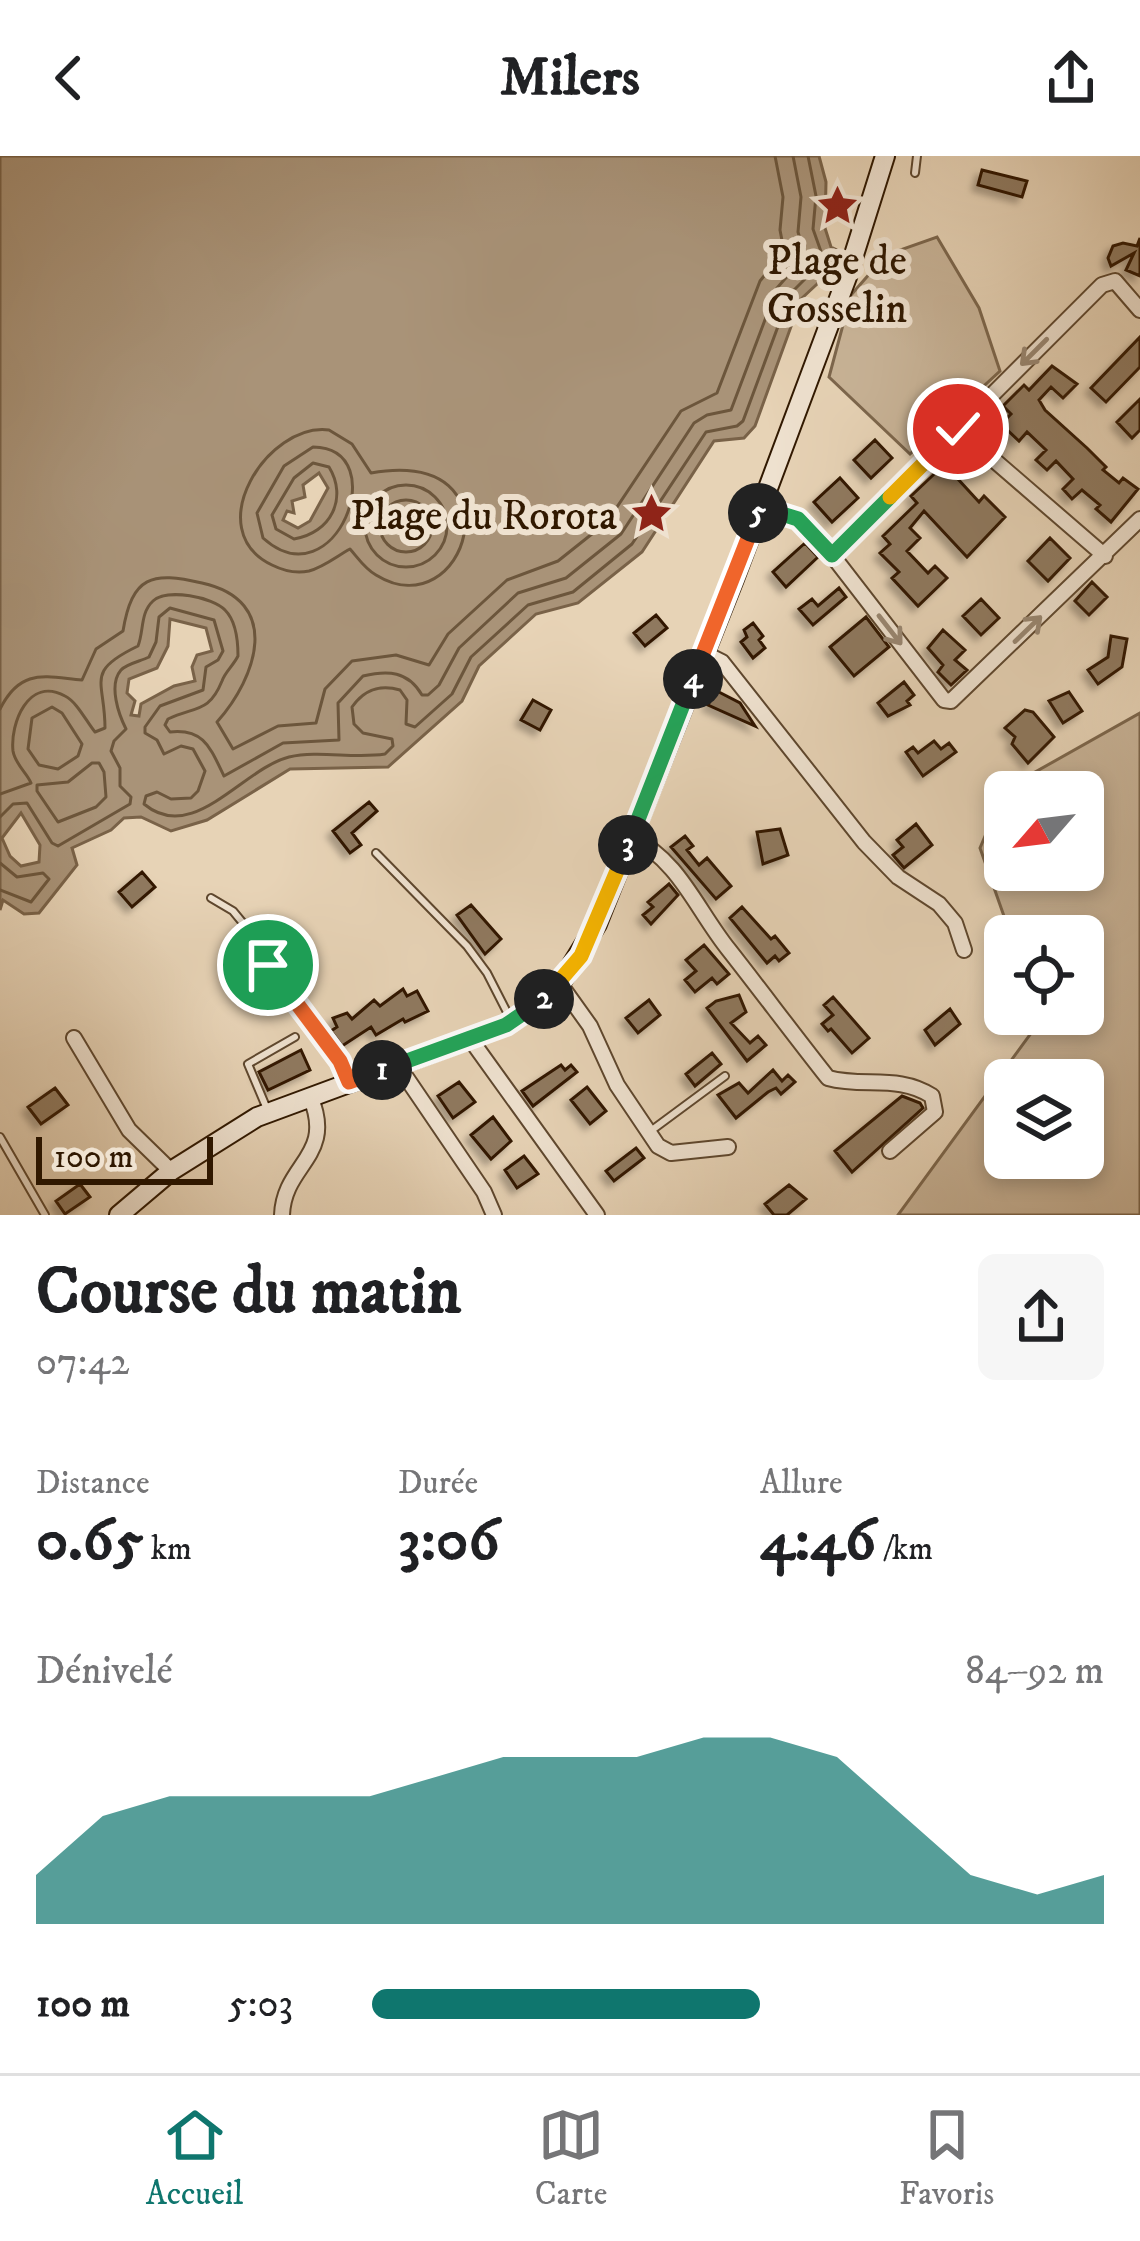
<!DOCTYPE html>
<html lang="fr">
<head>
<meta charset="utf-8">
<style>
	:root { --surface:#fff; --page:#f6f6f6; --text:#202124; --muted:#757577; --line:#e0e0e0; --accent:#0f766e }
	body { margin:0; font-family:"IM FELL DW Pica",serif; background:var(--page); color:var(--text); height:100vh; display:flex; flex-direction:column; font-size:45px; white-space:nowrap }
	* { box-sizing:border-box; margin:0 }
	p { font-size:39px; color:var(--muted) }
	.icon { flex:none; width:66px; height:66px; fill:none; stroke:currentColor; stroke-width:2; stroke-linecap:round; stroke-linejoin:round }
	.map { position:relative; height:1059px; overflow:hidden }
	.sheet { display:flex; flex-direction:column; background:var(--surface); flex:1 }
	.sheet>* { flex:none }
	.needle { width:78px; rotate:242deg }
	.fabs { position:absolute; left:984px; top:615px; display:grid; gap:24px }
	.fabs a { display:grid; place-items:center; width:120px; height:120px; border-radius:18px; background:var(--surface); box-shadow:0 6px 18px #0003; font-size:60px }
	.scale { position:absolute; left:36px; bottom:30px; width:177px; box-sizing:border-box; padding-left:12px; border:6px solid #301800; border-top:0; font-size:33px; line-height:42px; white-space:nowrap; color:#301800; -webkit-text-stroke:9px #efe2d0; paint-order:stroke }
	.pin { position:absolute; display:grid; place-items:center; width:102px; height:102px; color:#fff; margin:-51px; border:6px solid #fff; border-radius:50%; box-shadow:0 3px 12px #0007 }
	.km { position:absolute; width:60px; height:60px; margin:-30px; border-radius:50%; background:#222; color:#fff; font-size:33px; line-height:60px; text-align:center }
	.round { display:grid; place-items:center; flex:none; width:126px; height:126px; border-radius:18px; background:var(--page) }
	.headline { display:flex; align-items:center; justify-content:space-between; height:204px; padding:0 36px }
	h1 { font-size:66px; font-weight:700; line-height:90px }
	.metrics { display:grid; grid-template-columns:repeat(3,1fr); gap:18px; height:204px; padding:12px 36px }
	.metrics div { display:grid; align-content:center }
	.metrics b { font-size:60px; font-weight:700 }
	.metrics small { font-size:33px; font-weight:400 }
	.metrics p { font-size:33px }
	.chart { height:336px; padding:24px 36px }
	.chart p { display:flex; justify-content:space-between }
	.chart svg { width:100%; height:216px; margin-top:12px; fill:var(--accent); opacity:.7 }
	ul { padding:0 36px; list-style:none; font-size:39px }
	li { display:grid; grid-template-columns:192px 144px 1fr; align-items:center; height:90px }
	li i { height:30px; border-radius:15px; background:var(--accent) }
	header { display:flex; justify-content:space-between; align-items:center; height:156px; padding:0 36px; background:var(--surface); font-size:54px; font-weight:700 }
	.tabs { display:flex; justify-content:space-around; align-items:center; height:168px; border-top:3px solid var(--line); background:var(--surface); font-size:33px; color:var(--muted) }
	.tabs a { display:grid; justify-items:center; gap:6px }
	.tabs .active { color:var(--accent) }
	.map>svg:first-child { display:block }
	.green { fill:#c8b397; stroke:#7c664c; stroke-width:3; fill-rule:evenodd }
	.water { fill:#a99378; stroke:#796248; stroke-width:3; fill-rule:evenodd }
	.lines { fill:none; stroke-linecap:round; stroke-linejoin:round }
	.shore { stroke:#6c563c; stroke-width:3 }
	.building { fill:#8f795f; stroke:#301800; stroke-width:3; filter:url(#shadow) }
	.lane-casing { stroke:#5e472e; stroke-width:10 }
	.street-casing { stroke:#5e472e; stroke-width:18 }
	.secondary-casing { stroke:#301800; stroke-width:22 }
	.lane { stroke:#efe2d0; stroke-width:6 }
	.street { stroke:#efe2d0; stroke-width:14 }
	.secondary { stroke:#efe2d0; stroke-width:18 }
	.oneway { stroke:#998772 }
	.split-1-casing { stroke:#fff; stroke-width:24 }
	.split-2-casing { stroke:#fff; stroke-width:24 }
	.split-3-casing { stroke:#fff; stroke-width:24 }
	.split-4-casing { stroke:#fff; stroke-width:24 }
	.split-5-casing { stroke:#fff; stroke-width:24 }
	.split-6-casing { stroke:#fff; stroke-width:24 }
	.split-7-casing { stroke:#fff; stroke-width:24 }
	.split-1 { stroke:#f0652b; stroke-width:15 }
	.split-2 { stroke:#22a559; stroke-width:15 }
	.split-3 { stroke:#f5b400; stroke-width:15 }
	.split-4 { stroke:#22a559; stroke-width:15 }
	.split-5 { stroke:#f0652b; stroke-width:15 }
	.split-6 { stroke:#22a559; stroke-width:15 }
	.split-7 { stroke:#f5b400; stroke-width:15 }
	.labels { text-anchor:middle; stroke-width:12; stroke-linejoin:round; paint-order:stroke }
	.poi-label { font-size:42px; fill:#301800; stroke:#efe2d0 }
</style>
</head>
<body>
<header><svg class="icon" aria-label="back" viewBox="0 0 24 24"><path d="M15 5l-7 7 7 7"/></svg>Milers<svg class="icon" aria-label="share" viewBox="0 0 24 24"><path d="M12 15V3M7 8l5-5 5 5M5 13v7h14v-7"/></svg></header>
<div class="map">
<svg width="1140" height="1059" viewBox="0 0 1140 1059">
	<defs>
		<filter id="shadow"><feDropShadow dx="-5.5" dy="5.5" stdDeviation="3" flood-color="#0004"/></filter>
	</defs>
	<rect width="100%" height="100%" fill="#e7d3b6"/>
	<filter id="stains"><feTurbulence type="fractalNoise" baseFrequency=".00167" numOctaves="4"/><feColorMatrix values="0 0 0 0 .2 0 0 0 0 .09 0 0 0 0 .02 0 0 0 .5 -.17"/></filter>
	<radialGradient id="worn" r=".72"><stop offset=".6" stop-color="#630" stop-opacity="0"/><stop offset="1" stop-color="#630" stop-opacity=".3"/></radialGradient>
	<path class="green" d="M937 81 979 152 1000 215 910 298 829 221 851 139 886 99Z
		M1140 557V1059H898L1040 865 1038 858H1083V780H1011L980 692 1005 633ZM1083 636V714H1005V636ZM1083 924V1002H1005V924Z"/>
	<path class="water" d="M0 0H819L826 26 825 72 831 91 845 98 840 117 830 116 801 143 755 270 744 282 714 285 642 396 578 447 536 458 479 510 462 545 388 611 290 613 207 664 171 675 141 661 124 662 111 674 72 692 77 709 39 757 24 758 3 744 0 754ZM319 317 328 332 310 365 298 372 283 364 287 355 294 357 292 345 305 341 303 329ZM170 463 206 472 212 495 197 499 192 511 195 525 174 530 141 548 139 560 131 559 135 545 127 537 129 523 157 512 168 490ZM21 657 40 689 39 706 21 710 10 700 2 682Z"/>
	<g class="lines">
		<path class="shore" d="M329 274 352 288 371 317C523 291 465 474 376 419 365 413 358 402 350 393 337 400 324 411 309 415 295 418 284 415 272 409 199 374 268 266 329 274Z
			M313 291C395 292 335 447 263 382L257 357 284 310Z
			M313 307 329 311C348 342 331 377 294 383L276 373 272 359 294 322Z
			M365 370a41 41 0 1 1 82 0a41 41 0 1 1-82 0Z
			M380 370a26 26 0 1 1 52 0a26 26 0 1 1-52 0Z
			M52 551 62 557 82 588 78 600 58 613 39 609 28 593 32 562Z
			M0 553C21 511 46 521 82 524L96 493 123 475C132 420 152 415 202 427 283 445 257 521 217 566L233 593 278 570 316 567 325 533 352 505 396 499 429 509 448 478 507 424 558 405 607 366 681 255 717 237 760 125 784 95 780 74 783 41 775 0
			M92 607H99L104 616 106 641 96 651 58 666 37 635V629L68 626Z
			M0 638 31 627C27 617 15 608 13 595 10 568 28 520 65 540 77 546 86 565 95 576L105 572C105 524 84 516 138 490 144 475 140 457 153 445 167 432 213 441 225 454 236 465 238 486 238 500 233 510 225 516 222 525 209 557 196 550 168 563L165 569 170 576C205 572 211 594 224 620L283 587 339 584 338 547 363 520C388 514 408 515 422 539H428L439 529 459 492 518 437 566 422 621 378 694 267 707 259 731 254 777 132 805 100 798 76 801 41 793 0
			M0 661 13 648 27 647 52 687 58 690 130 648 131 641 120 630V612L111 595 114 585 126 573C119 559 108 529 121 514 126 508 141 505 149 501L156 486 159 461 170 452 214 464 223 495 218 504 206 511 203 534 160 550 145 571V577L157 584 164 598 181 590 193 593 205 615 198 635 191 642 171 643 157 636 146 640 144 648C193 689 242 613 289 601 319 594 354 603 385 598L393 590 392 583 363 577 354 568 352 551C364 534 379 528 400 534L407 544 406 568 415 571 452 538 471 501 528 449 573 436 632 388 706 276 737 270 743 265 790 138 824 104 813 73 816 40 808 0
			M0 707 17 721 43 717 49 723 31 746 0 734"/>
	</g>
	<path class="building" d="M982 14 1027 25 1022 41 978 29Z
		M1140 82V120L1126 114 1134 97 1111 110 1108 102 1113 90 1123 87 1137 90Z
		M1140 181V211L1106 246 1091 232Z
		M1052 210 1077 228 1063 242 1051 231 1039 244 1045 254 1087 292 1106 311 1103 314 1119 327 1123 322 1138 333 1111 366 1096 353 1100 349 1082 334 1072 343 1063 333 1073 323 1056 305 1047 314 1036 304 1046 294 1027 276 1019 285 1001 268 1011 258 1003 250 1024 229 1029 234Z
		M1140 243V274L1132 282 1117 266Z
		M875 284 892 302 871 322 854 304Z
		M949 304 962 317 957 322 979 346 984 340 1005 361 967 401 924 355 910 372 920 382 907 395 928 417 935 410 947 422 918 450 892 422 899 416 880 397 890 388 883 380 917 347 911 340Z
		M840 322 858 342 832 366 814 346Z
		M1050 382 1070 402 1048 425 1028 405Z
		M805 387 818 401 786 431 773 416Z
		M1092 426 1107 441 1089 459 1075 445Z
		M839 432 846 441 813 469 799 453 812 443 818 450Z
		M981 443 999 462 981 479 963 460Z
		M656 459 667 472 645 490 634 477Z
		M866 461 889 491 854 520 830 491Z
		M753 467 763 480 759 484 765 492 753 502 741 486 747 481 744 474Z
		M943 474 965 494 955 504 967 514 951 529 938 516 943 509 928 492Z
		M1111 480 1127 483 1122 511 1098 528 1088 514 1108 501Z
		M904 526 914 539 907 545 910 549 888 560 878 547Z
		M715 534 740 547 755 570 708 549Z
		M1069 536 1082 555 1063 567 1049 545Z
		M533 544 551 554 540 574 521 564Z
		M1025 554 1033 556 1054 581 1028 607 1012 588 1015 581 1005 572Z
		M934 585 941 593 949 587 956 596 923 620 906 596 913 591 918 597Z
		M369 646 377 655 352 677 361 689 350 697 333 675Z
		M916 668 932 689 904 712 893 699 903 691 897 684Z
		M780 673 788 699 763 708 757 676Z
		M685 680 693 690 687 694 699 709 707 702 731 730 716 743 671 691Z
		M142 716 155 731 132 751 119 736Z
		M669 728 678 739 651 768 643 759 653 751 648 746Z
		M471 749 501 783 485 798 457 759Z
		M742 751 771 783 775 780 789 797 779 805 775 800 767 807 730 762Z
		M704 789 729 818 717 828 712 822 695 836 685 824 696 815 686 804Z
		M403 833 407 840 417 835 428 855 405 866 403 863 376 879 371 871 342 890 331 875 337 871 333 862 347 857 352 863 374 844 380 850Z
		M739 839 746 856 731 867 750 887 758 880 766 889 747 905 707 852 716 845Z
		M833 841 869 882 852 897 831 873 828 875 822 868 833 859 824 849Z
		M649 844 660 859 638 877 626 862Z
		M950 853 960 868 935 889 925 874Z
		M301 894 310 914 268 934 259 916Z
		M712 897 721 908 695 930 686 918Z
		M561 909 565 914 571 909 577 916 533 950 522 935Z
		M773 914 782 925 788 919 795 926 781 938 776 932 768 936 736 962 718 939 739 927 748 937Z
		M459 926 475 946 453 962 438 940Z
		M587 931 606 955 590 968 571 944Z
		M55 932 68 949 41 968 28 951Z
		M902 940 920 947 923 952 852 1016 835 995Z
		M493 961 511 985 491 1003 471 979Z
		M636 992 644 1002 614 1025 606 1015Z
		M524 1000 538 1018 517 1032 505 1014Z
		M80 1028 90 1041 65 1058 56 1045Z
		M789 1029 806 1043 787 1059H774L765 1048Z"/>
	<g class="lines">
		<defs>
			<path id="lane" d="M915 17 917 0
				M376 697 467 790 487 817 510 862
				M211 742 233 755 247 772 268 809 340 905 348 924
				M267 953 248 908 295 881
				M652 974 725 920
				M0 981 45 1059"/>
			<path id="street" d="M958 273 1105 400
				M760 351 798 363 832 399 944 544 951 545 1140 363
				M832 399 1102 129 1115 125 1140 154
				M704 497 722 506 864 686 898 721 939 748 955 767 964 794
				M631 681C680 705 696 753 729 794 762 836 794 879 828 922 864 932 898 918 932 940L935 956 890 995
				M560 828 590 870 617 929 658 990 671 997 728 991
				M74 882 129 974 171 1015
				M471 884 597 1059
				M397 908 484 1036 494 1059
				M282 1059C284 1007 336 1001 310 940"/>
			<path id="secondary" d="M119 1059 171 1015 257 961 506 869 537 849 560 828 597 768 734 423 847 121 885 0"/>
		</defs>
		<use href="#lane" class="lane-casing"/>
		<use href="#street" class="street-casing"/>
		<use href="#secondary" class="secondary-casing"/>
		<use href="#lane" class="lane"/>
		<use href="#street" class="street"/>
		<use href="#secondary" class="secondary"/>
	</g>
	<defs><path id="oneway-shaft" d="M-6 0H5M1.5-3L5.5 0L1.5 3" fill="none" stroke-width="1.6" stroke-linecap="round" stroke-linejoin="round" transform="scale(3)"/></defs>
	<g class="oneway">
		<use href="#oneway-shaft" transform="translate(1034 196) rotate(135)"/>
		<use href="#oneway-shaft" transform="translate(1028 473) rotate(-44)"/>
		<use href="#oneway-shaft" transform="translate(890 474) rotate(52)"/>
	</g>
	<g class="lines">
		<defs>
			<path id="split-1" d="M268 809 340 905 349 926 382 914"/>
			<path id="split-2" d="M382 914 506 869 544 843"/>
			<path id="split-3" d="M544 843 581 800 628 689"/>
			<path id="split-4" d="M628 689 693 523"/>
			<path id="split-5" d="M693 523 758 357"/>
			<path id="split-6" d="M758 357 760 351 798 363 832 399 890 341"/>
			<path id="split-7" d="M890 341 958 273"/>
		</defs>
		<use href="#split-1" class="split-1-casing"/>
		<use href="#split-2" class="split-2-casing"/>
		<use href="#split-3" class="split-3-casing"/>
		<use href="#split-4" class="split-4-casing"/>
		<use href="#split-5" class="split-5-casing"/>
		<use href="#split-6" class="split-6-casing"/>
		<use href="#split-7" class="split-7-casing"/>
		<use href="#split-1" class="split-1"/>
		<use href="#split-2" class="split-2"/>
		<use href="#split-3" class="split-3"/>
		<use href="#split-4" class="split-4"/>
		<use href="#split-5" class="split-5"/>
		<use href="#split-6" class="split-6"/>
		<use href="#split-7" class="split-7"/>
	</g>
	<defs>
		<symbol id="sight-bare" viewBox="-9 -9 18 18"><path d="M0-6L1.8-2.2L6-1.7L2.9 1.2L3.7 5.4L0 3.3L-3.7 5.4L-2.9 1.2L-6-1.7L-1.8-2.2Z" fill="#8f2418" stroke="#efe2d0" stroke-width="2.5" paint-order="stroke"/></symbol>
	</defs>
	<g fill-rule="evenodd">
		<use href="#sight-bare" x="808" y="20" width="59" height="59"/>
		<use href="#sight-bare" x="622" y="328" width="59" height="59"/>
	</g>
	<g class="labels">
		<g class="poi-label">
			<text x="837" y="118">Plage de<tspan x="837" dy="48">Gosselin</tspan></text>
			<text x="617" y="373" text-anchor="end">Plage du Rorota</text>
		</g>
	</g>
	<rect width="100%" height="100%" filter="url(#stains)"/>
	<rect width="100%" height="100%" fill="url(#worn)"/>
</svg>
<div class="fabs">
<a><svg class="needle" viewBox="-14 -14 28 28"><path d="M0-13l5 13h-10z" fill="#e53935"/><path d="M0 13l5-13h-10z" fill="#757577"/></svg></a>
<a><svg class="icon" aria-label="locate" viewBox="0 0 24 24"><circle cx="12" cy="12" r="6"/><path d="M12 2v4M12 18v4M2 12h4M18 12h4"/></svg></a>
<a><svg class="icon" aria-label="layers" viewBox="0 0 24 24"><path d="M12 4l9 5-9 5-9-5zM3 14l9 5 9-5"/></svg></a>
</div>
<div class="scale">100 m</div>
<div class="pin" style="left:268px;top:809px;background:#1e9e55"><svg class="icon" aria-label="arrive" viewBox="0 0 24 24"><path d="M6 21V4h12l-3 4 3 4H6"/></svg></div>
<div class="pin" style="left:958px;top:273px;background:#d93025"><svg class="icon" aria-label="check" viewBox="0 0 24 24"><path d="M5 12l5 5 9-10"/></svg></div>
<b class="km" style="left:382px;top:914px">1</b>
<b class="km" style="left:544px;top:843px">2</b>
<b class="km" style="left:628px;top:689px">3</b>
<b class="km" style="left:693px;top:523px">4</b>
<b class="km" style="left:758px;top:357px">5</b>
</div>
<section class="sheet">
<div class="headline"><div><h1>Course du matin</h1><p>07:42</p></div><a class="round"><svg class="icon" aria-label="share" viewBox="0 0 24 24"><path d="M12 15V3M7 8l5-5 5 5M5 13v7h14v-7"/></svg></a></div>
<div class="metrics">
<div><p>Distance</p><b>0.65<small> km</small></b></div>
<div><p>Durée</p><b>3:06</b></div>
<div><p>Allure</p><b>4:46<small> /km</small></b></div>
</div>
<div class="chart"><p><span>Dénivelé</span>84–92 m</p>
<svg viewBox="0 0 160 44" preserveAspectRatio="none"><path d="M0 44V34L10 22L20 18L30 18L40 18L50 18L60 14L70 10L80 10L90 10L100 6L110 6L120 10L130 22L140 34L150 38L160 34V44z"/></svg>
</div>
<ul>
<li><b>100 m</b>5:03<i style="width:53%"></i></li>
</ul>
</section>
<nav class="tabs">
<a class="active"><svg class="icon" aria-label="home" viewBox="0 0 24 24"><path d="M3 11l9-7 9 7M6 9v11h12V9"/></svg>Accueil</a>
<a><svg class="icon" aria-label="map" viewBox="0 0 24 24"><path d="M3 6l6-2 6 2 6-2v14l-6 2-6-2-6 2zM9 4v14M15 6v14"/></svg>Carte</a>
<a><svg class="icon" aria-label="saved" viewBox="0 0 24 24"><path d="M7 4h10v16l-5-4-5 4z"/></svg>Favoris</a>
</nav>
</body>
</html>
